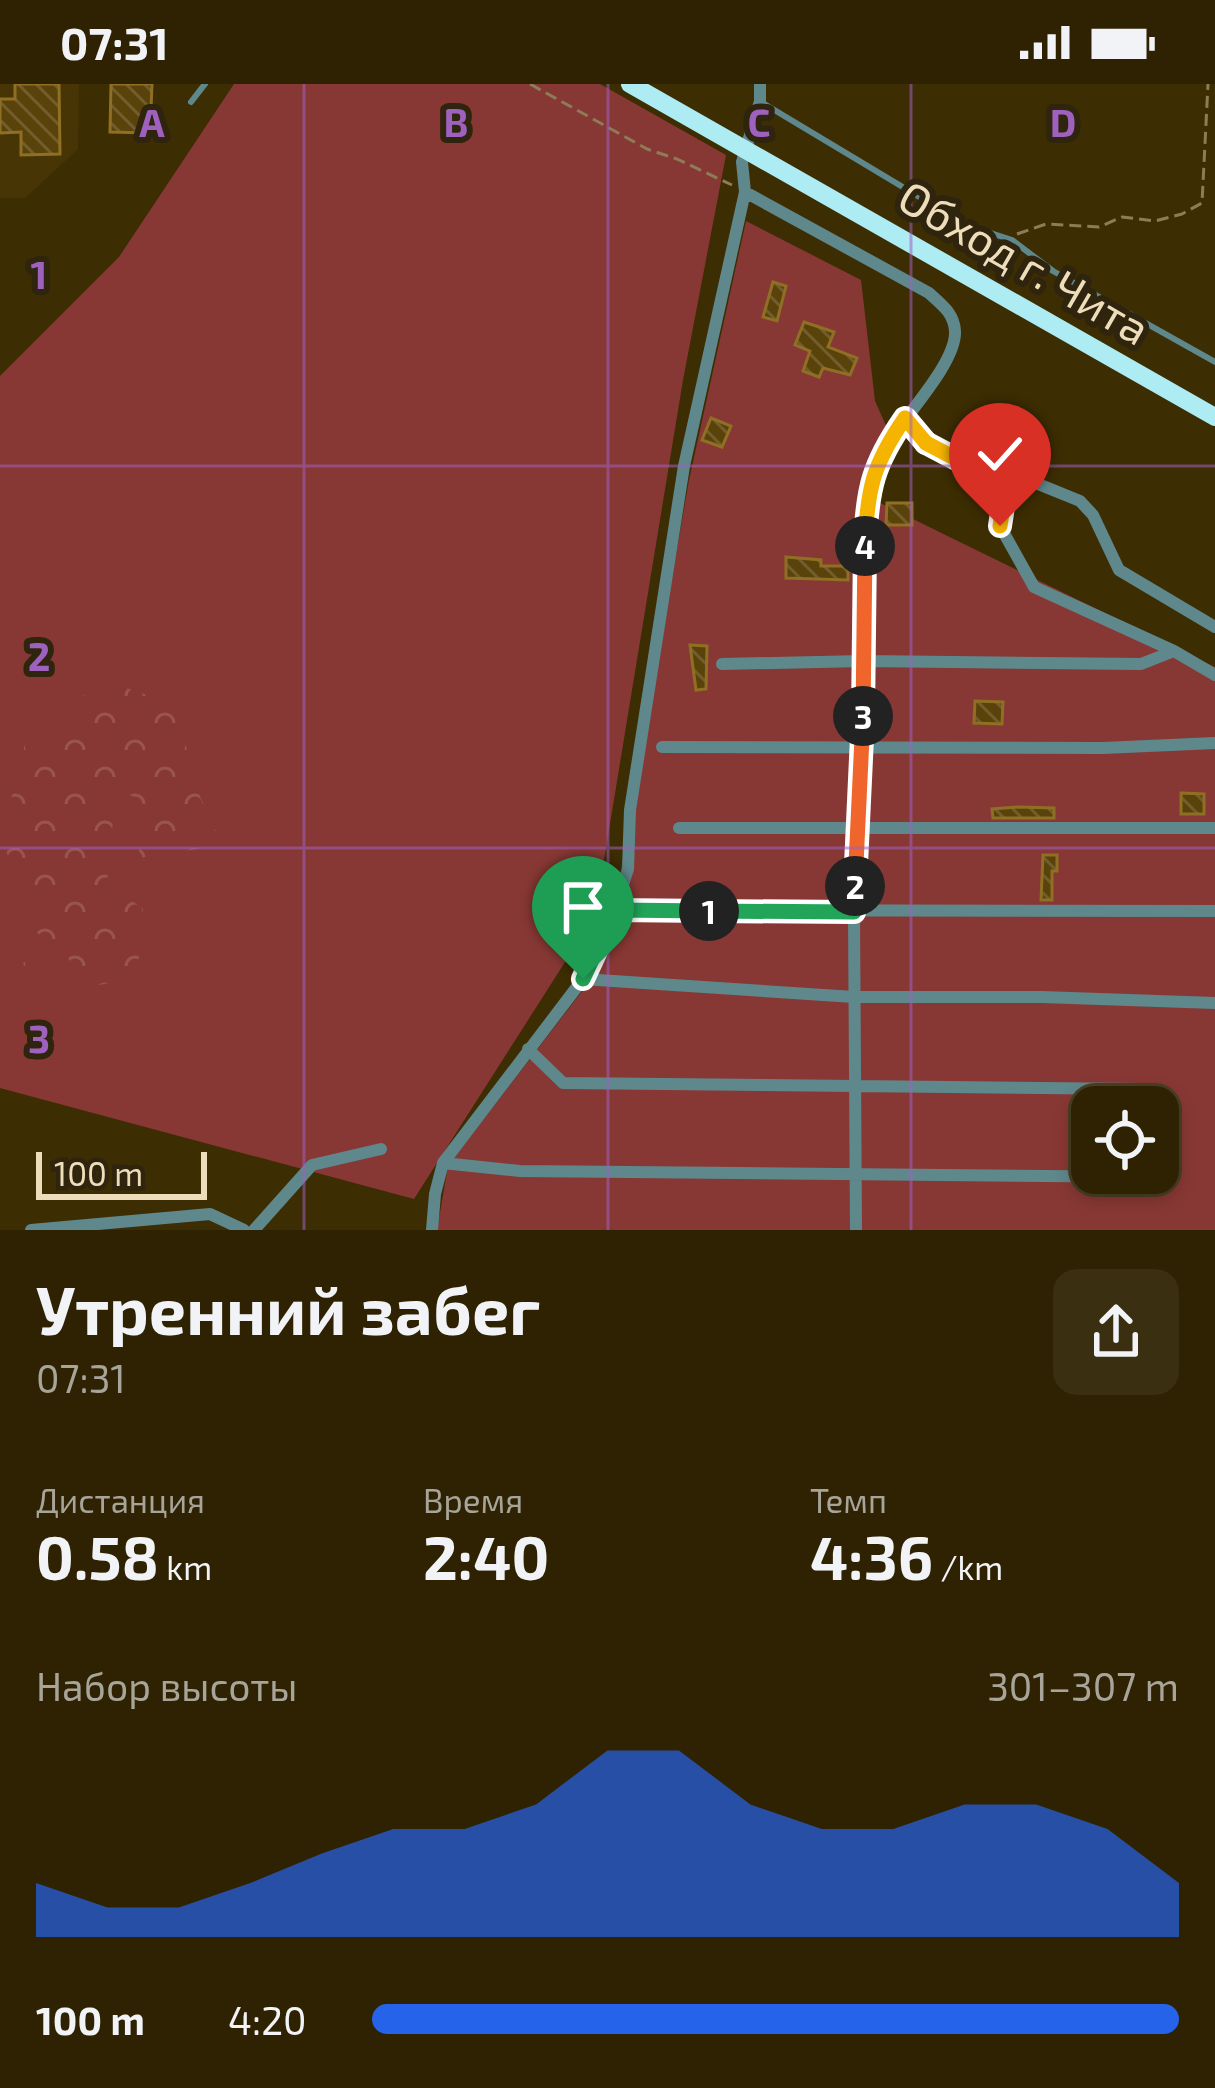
<!DOCTYPE html>
<html lang="ru">
<head>
<meta charset="utf-8">
<style>
	:root { --surface:#2e2202; --page:#3a2f11; --text:#f1f3f6; --muted:#a7a499; --line:#493f24; --accent:#2563eb }
	body { margin:0; font-family:"Exo 2",sans-serif; background:var(--page); color:var(--text); height:100vh; display:flex; flex-direction:column; font-size:45px; white-space:nowrap }
	* { box-sizing:border-box; margin:0 }
	p { font-size:39px; color:var(--muted) }
	.icon { flex:none; width:66px; height:66px; fill:none; stroke:currentColor; stroke-width:2; stroke-linecap:round; stroke-linejoin:round }
	.map { position:relative; height:1146px; overflow:hidden }
	.panel { display:flex; flex-direction:column; background:var(--surface); flex:1 }
	.panel>* { flex:none }
	.tools { position:absolute; left:1071px; top:1002px; display:grid; gap:24px }
	.tools a { display:grid; place-items:center; width:108px; height:108px; border-radius:24px; background:var(--surface); box-shadow:0 6px 18px #0003,0 0 0 3px var(--line); font-size:60px }
	.scale { position:absolute; left:36px; bottom:30px; width:171px; box-sizing:border-box; padding-left:12px; border:6px solid #eeddba; border-top:0; font-size:33px; line-height:42px; white-space:nowrap; color:#eeddba; -webkit-text-stroke:9px #2f240d; paint-order:stroke }
	.pin { position:absolute; display:grid; place-items:center; width:102px; height:102px; color:#fff; margin:-123px -51px; border-radius:50% 50% 50% 0; rotate:-45deg; box-shadow:0 0 12px #0007 }
	.pin .icon { rotate:45deg }
	.km { position:absolute; width:60px; height:60px; margin:-30px; border-radius:50%; background:#222; color:#fff; font-size:33px; line-height:60px; text-align:center }
	.round { display:grid; place-items:center; flex:none; width:126px; height:126px; border-radius:24px; background:var(--page) }
	.headline { display:flex; align-items:center; justify-content:space-between; height:204px; padding:0 36px }
	h1 { font-size:66px; font-weight:700; line-height:90px }
	.stats { display:grid; grid-template-columns:repeat(3,1fr); gap:18px; height:204px; padding:12px 36px }
	.stats div { display:grid; align-content:center }
	.stats b { font-size:60px; font-weight:700 }
	.stats small { font-size:33px; font-weight:400 }
	.stats p { font-size:33px }
	.chart { height:336px; padding:24px 36px }
	.chart p { display:flex; justify-content:space-between }
	.chart svg { width:100%; height:216px; margin-top:12px; fill:var(--accent); opacity:.7 }
	ul { padding:0 36px; list-style:none; font-size:39px }
	li { display:grid; grid-template-columns:192px 144px 1fr; align-items:center; height:90px }
	li i { height:30px; border-radius:15px; background:var(--accent) }
	.status { display:flex; justify-content:space-between; align-items:center; height:84px; padding:0 60px; background:var(--surface); direction:ltr }
	.status svg { height:33px; fill:currentColor }
	.map>svg:first-child { display:block }
	.built { fill:#483506 }
	.green { fill:#883834; fill-rule:evenodd }
	.forest { fill:url(#forest-crowns) }
	.building { fill:url(#building-back-hatch); stroke:#8f6f23; stroke-width:3 }
	.lines { fill:none; stroke-linecap:round; stroke-linejoin:round }
	.path { stroke:#8d7c55; stroke-width:3; stroke-dasharray:12 6; stroke-linecap:butt }
	.service { stroke:#5f888c; stroke-width:6 }
	.minor { stroke:#5f888c; stroke-width:12 }
	.trunk { stroke:#adecf3; stroke-width:18 }
	.split-1-casing { stroke:#fff; stroke-width:24 }
	.split-2-casing { stroke:#fff; stroke-width:24 }
	.split-3-casing { stroke:#fff; stroke-width:24 }
	.split-4-casing { stroke:#fff; stroke-width:24 }
	.split-5-casing { stroke:#fff; stroke-width:24 }
	.split-6-casing { stroke:#fff; stroke-width:24 }
	.split-1 { stroke:#22a559; stroke-width:15 }
	.split-2 { stroke:#22a559; stroke-width:15 }
	.split-3 { stroke:#f0652b; stroke-width:15 }
	.split-4 { stroke:#f0652b; stroke-width:15 }
	.split-5 { stroke:#f5b400; stroke-width:15 }
	.split-6 { stroke:#f5b400; stroke-width:15 }
	.grid { fill:none; stroke:#9e61be; stroke-width:3; stroke-opacity:0.55 }
	.labels { text-anchor:middle; stroke-width:12; stroke-linejoin:round; paint-order:stroke }
	.street-label { font-size:45px; fill:#eeddba; stroke:#2f240d }
	.grid-label { font-size:39px; text-anchor:middle; font-weight:bold; fill:#9e61be; stroke:#2f240d; stroke-width:12; stroke-linejoin:round; paint-order:stroke }
</style>
</head>
<body>
<div class="status"><b>07:31</b><svg viewBox="0 0 49 12"><path d="M0 12V9h3v3zM5 12V6h3v6zM10 12V3h3v9zM15 12V0h3v12zM26 1h20v11H26zM47 4h2v5h-2z"/></svg></div>
<div class="map">
<svg width="1215" height="1146" viewBox="0 0 1215 1146">
	<defs>
		<pattern id="forest-crowns" width="20" height="18" patternUnits="userSpaceOnUse" patternTransform="scale(3)"><rect width="20" height="18" fill="#883834"/><path d="M2 6a3 3 0 1 1 6 0M12 15a3 3 0 1 1 6 0" fill="none" stroke="#99544f"/></pattern>
		<pattern id="building-back-hatch" width="6" height="6" patternUnits="userSpaceOnUse" patternTransform="scale(3)"><rect width="6" height="6" fill="#5a430a"/><path d="M-1 5l2 2M0 0l6 6M5-1l2 2" fill="none" stroke="#725e2c"/></pattern>
	</defs>
	<rect width="100%" height="100%" fill="#3d2d03"/>
	<path class="built" d="M0 0H79L78 65 25 114H0Z"/>
	<path class="green" d="M234 0H600L726 71 683 296 595 831 414 1115 0 1004V292L119 173Z
		M746 137 861 196 875 317 889 348 870 414 1215 583V1146H437L448 1082 589 898 610 849 689 396ZM1092 1023H1158V1089H1092Z"/>
	<path class="forest" d="M112 599 182 623 189 688 222 761 139 774 141 716 116 705 107 798 143 825 137 894 82 904 66 869 31 897 23 879 46 863 30 836 0 749V737L21 693 25 654 79 651 68 619Z"/>
	<path class="building" d="M15 0H59L60 70 21 71V48L0 49V15H15Z
		M111 0H152L150 49 110 48Z
		M773 198 786 202 777 237 763 233Z
		M804 238 834 248 828 263 857 274 850 291 823 284 819 293 803 287 810 267 795 261Z
		M711 334 731 342 722 363 702 356Z
		M887 419H912V441H886Z
		M786 473 821 476V482H848V496L786 494Z
		M690 561 707 562 706 605 696 606Z
		M975 617 1003 618 1002 640 974 639Z
		M1181 709 1204 710V730H1181Z
		M1018 723 1054 724V734H993L992 725Z
		M1043 771H1057V787H1052V816H1041Z"/>
	<g class="lines">
		<path class="path" d="M530 0 647 65 677 75 732 101
			M1017 150 1046 140 1099 143 1122 133 1155 137 1182 130 1202 119 1208 0"/>
		<path class="service" d="M191 18 205 0
			M761 18 966 141 1012 156 1053 187 1215 278"/>
		<path class="minor" d="M745 108 929 209C942 221 954 229 955 247 957 280 899 338 882 368 872 386 869 403 866 423L864 627 854 828 856 1146
			M905 334C928 369 960 378 999 384L1006 403 1000 442 1034 503 1174 567 1215 591
			M999 384 1080 417 1093 431 1119 486 1215 543
			M722 580 864 577 1141 580 1174 567
			M662 663 1103 664 1215 659
			M679 744H1215
			M615 826 1215 827
			M583 895 854 913H1042L1215 919
			M528 965 563 999 1140 1005
			M443 1079 520 1087 1160 1093
			M31 1146 210 1130 244 1146
			M254 1146 312 1081 381 1065
			M432 1146 435 1110 443 1079 583 895 615 826 628 785 630 726 684 382 745 108 742 78 760 17V0"/>
		<path class="trunk" d="M630 0 1215 333"/>
	</g>
	<g class="lines">
		<defs>
			<path id="split-1" d="M583 895 615 826 709 827"/>
			<path id="split-2" d="M709 827 854 828 855 802"/>
			<path id="split-3" d="M855 802 863 632"/>
			<path id="split-4" d="M863 632 865 462"/>
			<path id="split-5" d="M865 462C867 405 873 380 905 334L926 359"/>
			<path id="split-6" d="M926 359 964 379 999 384 1006 403 1000 442"/>
		</defs>
		<use href="#split-1" class="split-1-casing"/>
		<use href="#split-2" class="split-2-casing"/>
		<use href="#split-3" class="split-3-casing"/>
		<use href="#split-4" class="split-4-casing"/>
		<use href="#split-5" class="split-5-casing"/>
		<use href="#split-6" class="split-6-casing"/>
		<use href="#split-1" class="split-1"/>
		<use href="#split-2" class="split-2"/>
		<use href="#split-3" class="split-3"/>
		<use href="#split-4" class="split-4"/>
		<use href="#split-5" class="split-5"/>
		<use href="#split-6" class="split-6"/>
	</g>
	<path class="grid" d="M304 0V1146M608 0V1146M911 0V1146M0 382H1215M0 764H1215"/>
	<g class="labels">
		<g class="street-label">
			<text transform="translate(1024 179) rotate(30)" y="16">Обход г. Чита</text>
		</g>
	</g>
	<g class="grid-label">
		<text x="152" y="53">A</text>
		<text x="456" y="53">B</text>
		<text x="759" y="53">C</text>
		<text x="1063" y="53">D</text>
		<text x="39" y="205">1</text>
		<text x="39" y="587">2</text>
		<text x="39" y="969">3</text>
	</g>
</svg>
<div class="tools">
<a><svg class="icon" aria-label="locate" viewBox="0 0 24 24"><circle cx="12" cy="12" r="6"/><path d="M12 2v4M12 18v4M2 12h4M18 12h4"/></svg></a>
</div>
<div class="scale">100 m</div>
<div class="pin" style="left:583px;top:895px;background:#1e9e55"><svg class="icon" aria-label="arrive" viewBox="0 0 24 24"><path d="M6 21V4h12l-3 4 3 4H6"/></svg></div>
<div class="pin" style="left:1000px;top:442px;background:#d93025"><svg class="icon" aria-label="check" viewBox="0 0 24 24"><path d="M5 12l5 5 9-10"/></svg></div>
<b class="km" style="left:709px;top:827px">1</b>
<b class="km" style="left:855px;top:802px">2</b>
<b class="km" style="left:863px;top:632px">3</b>
<b class="km" style="left:865px;top:462px">4</b>
</div>
<section class="panel">
<div class="headline"><div><h1>Утренний забег</h1><p>07:31</p></div><a class="round"><svg class="icon" aria-label="share" viewBox="0 0 24 24"><path d="M12 15V3M7 8l5-5 5 5M5 13v7h14v-7"/></svg></a></div>
<div class="stats">
<div><p>Дистанция</p><b>0.58<small> km</small></b></div>
<div><p>Время</p><b>2:40</b></div>
<div><p>Темп</p><b>4:36<small> /km</small></b></div>
</div>
<div class="chart"><p><span>Набор высоты</span>301–307 m</p>
<svg viewBox="0 0 160 44" preserveAspectRatio="none"><path d="M0 44V33L10 38L20 38L30 33L40 27L50 22L60 22L70 17L80 6L90 6L100 17L110 22L120 22L130 17L140 17L150 22L160 33V44z"/></svg>
</div>
<ul>
<li><b>100 m</b>4:20<i style="width:100%"></i></li>
</ul>
</section>
</body>
</html>
